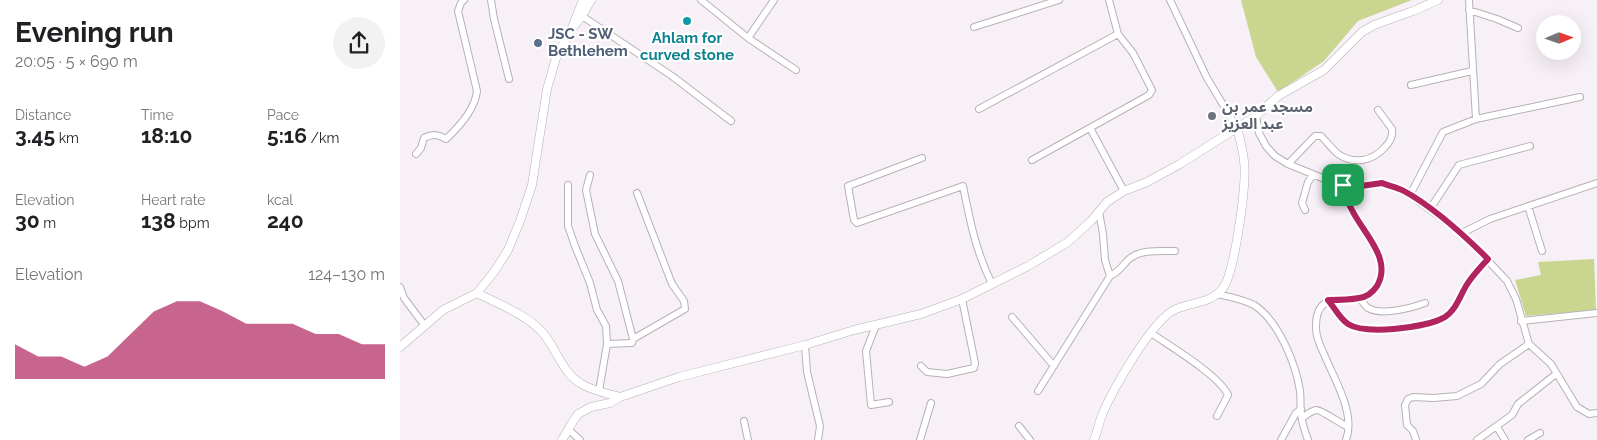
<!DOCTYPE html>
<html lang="en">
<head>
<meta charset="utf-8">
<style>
	:root { --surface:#fff; --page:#f2f2f2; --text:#202124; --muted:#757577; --accent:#b1245f }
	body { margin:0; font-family:Raleway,"Noto Sans Arabic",sans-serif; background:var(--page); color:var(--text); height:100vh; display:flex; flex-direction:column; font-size:19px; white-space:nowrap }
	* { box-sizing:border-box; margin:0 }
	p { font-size:16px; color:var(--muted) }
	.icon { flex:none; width:28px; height:28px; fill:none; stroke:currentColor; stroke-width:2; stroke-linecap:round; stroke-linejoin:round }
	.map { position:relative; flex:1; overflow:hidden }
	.panel { display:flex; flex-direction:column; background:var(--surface); width:400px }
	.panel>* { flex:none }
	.needle { width:32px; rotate:88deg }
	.tools { position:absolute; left:1136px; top:15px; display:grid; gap:10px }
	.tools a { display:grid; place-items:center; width:45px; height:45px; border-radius:50%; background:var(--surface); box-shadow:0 5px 20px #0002; font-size:25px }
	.pin { position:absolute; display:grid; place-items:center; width:42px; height:42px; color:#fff; margin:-21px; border-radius:10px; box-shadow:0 2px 8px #0006 }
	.round { display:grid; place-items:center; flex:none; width:52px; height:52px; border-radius:26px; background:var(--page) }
	.overview { display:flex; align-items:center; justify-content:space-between; height:85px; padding:0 15px }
	h1 { font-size:28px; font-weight:700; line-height:38px }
	.figures { display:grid; grid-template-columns:repeat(3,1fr); gap:8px; height:85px; padding:5px 15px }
	.figures div { display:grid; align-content:center }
	.figures b { font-size:21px; font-weight:700 }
	.figures small { font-size:14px; font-weight:400 }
	.figures p { font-size:14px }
	.chart { height:140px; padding:10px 15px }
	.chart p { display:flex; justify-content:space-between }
	.chart svg { width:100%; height:90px; margin-top:5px; fill:var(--accent); opacity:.7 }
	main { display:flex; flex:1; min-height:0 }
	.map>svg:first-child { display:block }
	.grass { fill:#cad590 }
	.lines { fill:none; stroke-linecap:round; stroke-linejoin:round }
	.minor-casing { stroke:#b8b0b7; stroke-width:8 }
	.tertiary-casing { stroke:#b8b0b7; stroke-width:9 }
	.minor { stroke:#fff; stroke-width:6 }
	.tertiary { stroke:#fff; stroke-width:8 }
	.route-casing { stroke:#fff; stroke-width:10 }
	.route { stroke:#b1245f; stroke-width:6 }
	.culture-dot { fill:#0f9aa8; stroke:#fff; stroke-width:2 }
	.service-dot { fill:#5c6f8a; stroke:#fff; stroke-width:2 }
	.worship-dot { fill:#6b7280; stroke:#fff; stroke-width:2 }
	.labels { text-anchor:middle; stroke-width:4.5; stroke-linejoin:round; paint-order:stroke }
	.service-label { font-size:15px; font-weight:bold; fill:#4e5e75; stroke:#fff; text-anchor:start }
	.culture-label { font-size:15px; font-weight:bold; fill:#0d838f; stroke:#fff }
	.worship-label { font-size:15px; font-weight:bold; fill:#5b616d; stroke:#fff; text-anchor:start }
</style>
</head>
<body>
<main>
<section class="panel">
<div class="overview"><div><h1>Evening run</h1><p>20:05 · 5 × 690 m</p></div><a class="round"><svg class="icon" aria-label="share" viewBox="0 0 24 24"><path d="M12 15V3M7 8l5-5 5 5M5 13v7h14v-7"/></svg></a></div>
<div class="figures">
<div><p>Distance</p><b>3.45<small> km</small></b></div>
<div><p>Time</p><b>18:10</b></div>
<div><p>Pace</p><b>5:16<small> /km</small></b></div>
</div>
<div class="figures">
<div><p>Elevation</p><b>30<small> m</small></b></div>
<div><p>Heart rate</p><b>138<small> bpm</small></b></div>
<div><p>kcal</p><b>240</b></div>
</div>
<div class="chart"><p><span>Elevation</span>124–130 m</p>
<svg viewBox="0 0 160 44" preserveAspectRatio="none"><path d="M0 44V27L10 33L20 33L30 38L40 33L50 22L60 11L70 6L80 6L90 11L100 17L110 17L120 17L130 22L140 22L150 27L160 27V44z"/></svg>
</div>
</section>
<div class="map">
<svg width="1197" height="440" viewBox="0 0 1197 440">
	<rect width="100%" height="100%" fill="#f8f0f7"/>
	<path class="grass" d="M841 0H1012L958 21 924 61 878 92 856 57Z
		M1194 259 1196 310 1126 316 1115 280 1141 275 1138 262Z"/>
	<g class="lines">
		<defs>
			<path id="minor" d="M91 0 94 19 109 79
				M301 0 348 38 396 70
				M770 0 807 78 837 128
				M1069 10 1097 19 1118 28
				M182 16 272 76 331 121
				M574 27 659 0
				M348 38 374 0
				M1011 85 1072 71
				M579 109 718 34
				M856 116 859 133 866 146 875 156 888 164 937 184 961 186 982 183 1003 190 1062 233 1107 281 1116 299 1129 344 1151 364 1177 407 1189 414 1197 413
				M1076 119 1180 97
				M690 128 724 191
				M16 154 21 148 24 138C32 134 38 134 46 139 59 127 75 109 77 91L58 11 61 3 64 0
				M522 158 448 186 454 220 457 223 563 186C570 221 576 252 592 284
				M632 160 749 95 752 90 733 53 718 34 709 0
				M888 164 915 136H921C927 142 932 149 938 154 954 165 973 161 985 147 990 142 993 136 992 129L978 110
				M190 175 186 190 195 234 218 281 233 339
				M168 185V226L175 246 190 283 197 310 206 326 207 344 199 391
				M943 185C945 194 947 202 951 210 963 233 992 258 978 285 961 315 915 279 916 328 916 337 920 346 924 354 934 379 956 413 946 440
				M1010 195 1043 132 1076 119 1069 0
				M1128 206 1142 251
				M1030 209 1059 165 1130 146
				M905 210 902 203 908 182 913 175
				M699 212 703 234 705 260 710 276
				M1062 233 1090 219 1197 183
				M0 287 4 298 25 326
				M817 294C830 297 842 299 854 305 878 320 896 364 900 391 901 399 900 406 901 414 902 423 905 432 908 440
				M960 298C962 301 965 306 968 308 982 316 1011 308 1025 303
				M929 300C934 307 940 319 948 324 965 335 1027 328 1045 317 1056 310 1060 296 1066 286 1072 276 1080 268 1088 259
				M612 317 654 366
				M1121 321 1197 313
				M476 325 466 351 471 405 489 402
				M751 333C770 346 820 376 828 395L817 416
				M207 344 232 343 233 339 285 309 284 301 272 284 237 193
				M405 345 407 372 420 426 418 440
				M521 366 527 372 547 374 574 368 575 363 562 299
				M638 391 710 276C719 272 722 266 728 260 739 249 761 251 775 251
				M902 418C906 415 911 411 916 410 920 409 941 424 948 427
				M344 421 348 440
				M619 426 630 440
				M1097 427 1105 440
				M168 429 180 440
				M520 440 531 403
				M881 440 896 413 901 409
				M1016 440 1013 431 1007 425 1005 405 1008 399 1013 397 1034 398 1057 396 1081 384 1100 364 1129 344
				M1077 440 1112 415 1118 404 1156 374
				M1128 440 1140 433"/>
			<path id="tertiary" d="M175 25 182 16 191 0
				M77 293 94 272 108 250 120 221 132 185 147 89 156 58 171 30 183 0
				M0 347 43 310 77 293C98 304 126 314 143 333 156 348 162 372 180 383 192 391 206 393 220 397
				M162 440 172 423 178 414 191 407 210 403 220 397 279 377 405 345 454 330 521 314 562 299 628 266 668 242 691 221 707 202 724 191 747 182 780 164 856 116 878 96 924 70 962 32 974 25 1013 11 1038 0
				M694 440C697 432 699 423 702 415 713 389 749 326 772 311 788 302 812 304 823 288 835 272 847 182 844 161 843 150 840 139 837 128"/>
		</defs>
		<use href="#minor" class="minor-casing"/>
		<use href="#tertiary" class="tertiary-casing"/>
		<use href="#minor" class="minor"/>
		<use href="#tertiary" class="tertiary"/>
	</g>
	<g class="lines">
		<defs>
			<path id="route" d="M982 183C989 186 997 187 1004 191 1035 208 1063 234 1088 259 1080 268 1072 276 1066 286 1060 296 1056 310 1045 317 1027 328 965 335 948 324 940 319 934 307 928 300 938 300 949 300 959 298 967 297 973 292 977 286 993 259 963 233 952 210 947 202 945 194 943 185L961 186Z"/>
		</defs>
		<use href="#route" class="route-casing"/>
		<use href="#route" class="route"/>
	</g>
	<circle class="culture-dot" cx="287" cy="21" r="5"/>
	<circle class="service-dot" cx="138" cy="43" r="5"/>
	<circle class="worship-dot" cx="812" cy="116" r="5"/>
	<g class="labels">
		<g class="service-label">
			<text x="148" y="39">JSC - SW<tspan x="148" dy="17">Bethlehem</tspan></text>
		</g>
		<g class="culture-label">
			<text x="287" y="43">Ahlam for<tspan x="287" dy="17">curved stone</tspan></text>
		</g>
		<g class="worship-label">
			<text x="822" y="112">مسجد عمر بن<tspan x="822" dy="17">عبد العزيز</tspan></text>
		</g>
	</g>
</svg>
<div class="tools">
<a><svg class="needle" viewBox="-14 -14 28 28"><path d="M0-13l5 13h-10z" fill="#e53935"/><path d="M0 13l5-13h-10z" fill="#757577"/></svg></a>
</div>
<div class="pin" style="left:943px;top:185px;background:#1e9e55"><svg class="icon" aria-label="arrive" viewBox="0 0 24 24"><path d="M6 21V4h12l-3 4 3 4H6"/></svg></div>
</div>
</main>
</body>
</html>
